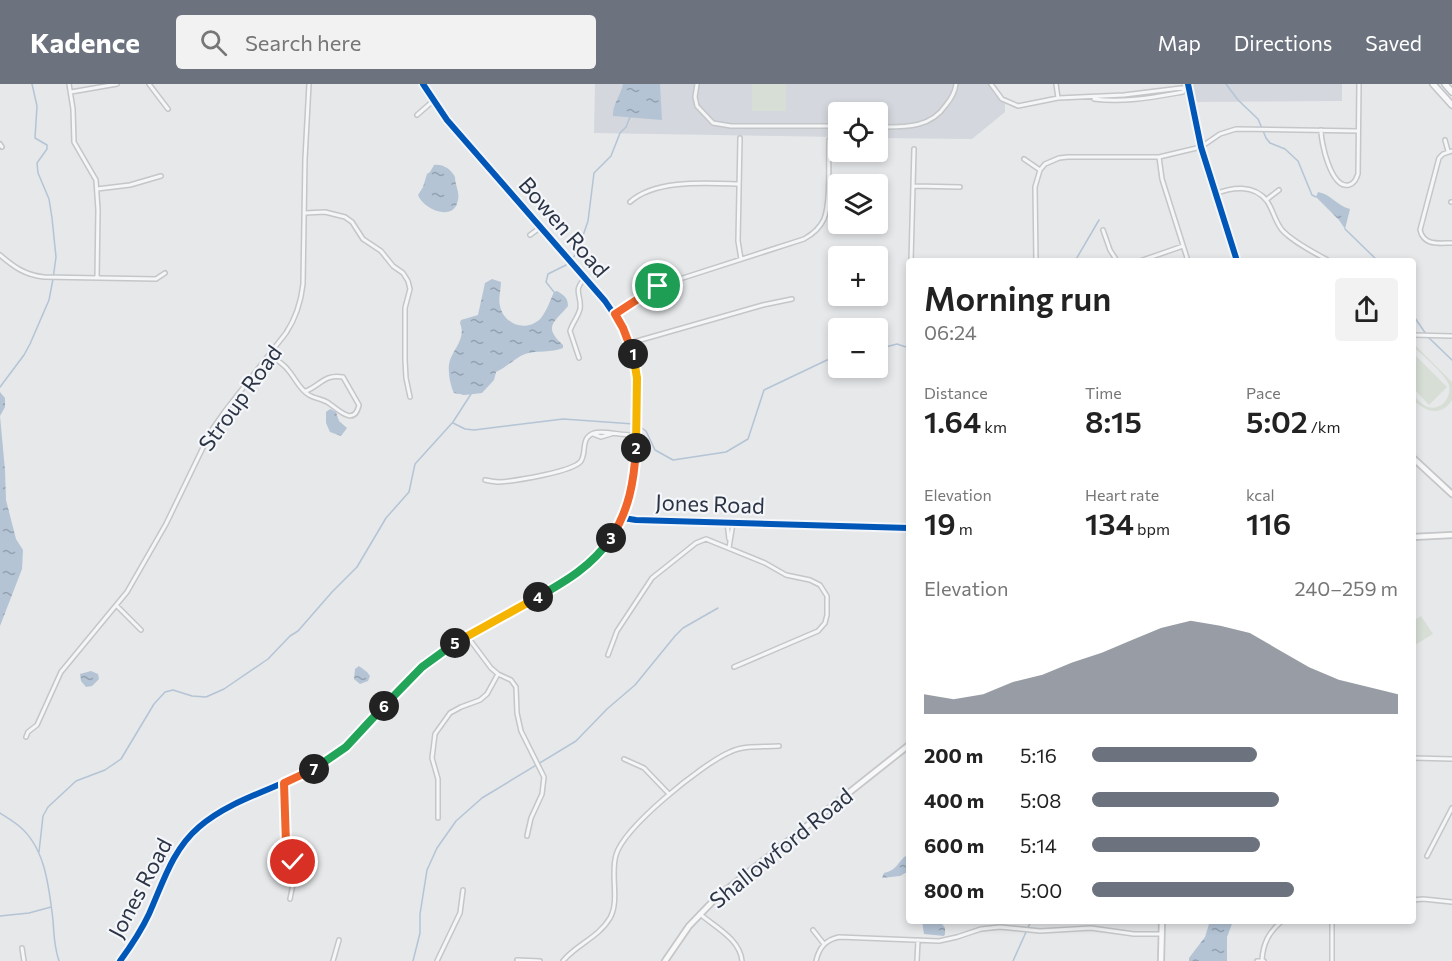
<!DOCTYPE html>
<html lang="en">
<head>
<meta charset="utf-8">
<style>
	:root { --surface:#fff; --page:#f2f2f2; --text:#222; --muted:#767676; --accent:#6c737f }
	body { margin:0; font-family:Commissioner,sans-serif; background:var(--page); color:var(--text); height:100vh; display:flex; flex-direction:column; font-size:22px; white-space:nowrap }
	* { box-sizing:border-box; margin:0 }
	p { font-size:20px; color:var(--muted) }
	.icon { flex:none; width:33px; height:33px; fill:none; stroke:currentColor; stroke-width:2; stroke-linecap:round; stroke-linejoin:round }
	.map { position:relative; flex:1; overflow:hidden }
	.panel { position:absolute; left:906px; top:174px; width:510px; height:666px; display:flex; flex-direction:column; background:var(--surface); border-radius:6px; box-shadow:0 3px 9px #0003 }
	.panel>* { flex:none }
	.tools { position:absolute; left:828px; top:18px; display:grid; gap:12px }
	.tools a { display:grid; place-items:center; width:60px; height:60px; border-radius:6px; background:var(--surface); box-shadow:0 3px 9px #0003; font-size:30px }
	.pin { position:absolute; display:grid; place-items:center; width:51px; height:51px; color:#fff; margin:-26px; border:3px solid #fff; border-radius:50%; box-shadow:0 2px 6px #0007 }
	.km { position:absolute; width:30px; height:30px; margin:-15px; border-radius:50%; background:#222; color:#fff; font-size:16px; line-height:30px; text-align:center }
	.round { display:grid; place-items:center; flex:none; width:63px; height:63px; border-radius:6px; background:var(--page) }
	.head { display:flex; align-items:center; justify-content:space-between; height:102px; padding:0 18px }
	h1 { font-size:33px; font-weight:600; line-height:45px }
	.stats { display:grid; grid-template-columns:repeat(3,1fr); gap:9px; height:102px; padding:6px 18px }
	.stats div { display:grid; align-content:center }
	.stats b { font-size:30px; font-weight:600 }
	.stats small { font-size:16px; font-weight:400 }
	.stats p { font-size:16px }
	.chart { height:168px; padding:12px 18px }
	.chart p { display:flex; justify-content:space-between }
	.chart svg { width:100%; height:108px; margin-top:6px; fill:var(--accent); opacity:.7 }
	ul { padding:0 18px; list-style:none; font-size:20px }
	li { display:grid; grid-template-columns:96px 72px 1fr; align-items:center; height:45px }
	li i { height:15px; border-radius:8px; background:var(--accent) }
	header { display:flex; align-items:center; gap:36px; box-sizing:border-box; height:84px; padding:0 30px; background:var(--accent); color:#fff }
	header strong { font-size:28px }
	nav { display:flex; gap:33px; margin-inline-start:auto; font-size:21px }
	.search { width:420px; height:54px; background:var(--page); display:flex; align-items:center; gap:15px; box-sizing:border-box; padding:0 21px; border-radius:6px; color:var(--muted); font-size:22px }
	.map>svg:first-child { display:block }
	.built { fill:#d4d7dd }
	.garden { fill:#d6ded6 }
	.water { fill:url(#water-ripples) }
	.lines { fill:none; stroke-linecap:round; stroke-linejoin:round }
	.stream { stroke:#b4c4d5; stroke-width:1.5 }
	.street-casing { stroke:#c4c6c8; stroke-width:6 }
	.secondary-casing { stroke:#c4c6c8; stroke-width:8 }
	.primary-casing { stroke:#c2c5c8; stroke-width:8 }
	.street { stroke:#f5f6f7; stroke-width:3 }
	.secondary { stroke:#f8f8f8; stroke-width:4.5 }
	.primary { stroke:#f8f8f8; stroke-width:5 }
	.cycleway-casing { stroke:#f4f6f9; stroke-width:10 }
	.cycleway { stroke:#0057b8; stroke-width:6 }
	.split-1-casing { stroke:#fff; stroke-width:12 }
	.split-2-casing { stroke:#fff; stroke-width:12 }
	.split-3-casing { stroke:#fff; stroke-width:12 }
	.split-4-casing { stroke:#fff; stroke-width:12 }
	.split-5-casing { stroke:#fff; stroke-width:12 }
	.split-6-casing { stroke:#fff; stroke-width:12 }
	.split-7-casing { stroke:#fff; stroke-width:12 }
	.split-8-casing { stroke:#fff; stroke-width:12 }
	.split-9-casing { stroke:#fff; stroke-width:12 }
	.split-1 { stroke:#f0652b; stroke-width:8 }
	.split-2 { stroke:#f5b400; stroke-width:8 }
	.split-3 { stroke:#f0652b; stroke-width:8 }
	.split-4 { stroke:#22a559; stroke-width:8 }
	.split-5 { stroke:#f5b400; stroke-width:8 }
	.split-6 { stroke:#22a559; stroke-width:8 }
	.split-7 { stroke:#22a559; stroke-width:8 }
	.split-8 { stroke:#f0652b; stroke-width:8 }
	.split-9 { stroke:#f5b400; stroke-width:8 }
	.labels { text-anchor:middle; stroke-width:4.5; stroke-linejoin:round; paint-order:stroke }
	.street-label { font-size:22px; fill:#2b3445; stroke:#f4f6f9 }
</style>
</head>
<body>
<header>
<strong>Kadence</strong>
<div class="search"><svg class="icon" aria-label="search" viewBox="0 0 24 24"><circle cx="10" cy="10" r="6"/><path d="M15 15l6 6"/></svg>Search here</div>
<nav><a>Map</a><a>Directions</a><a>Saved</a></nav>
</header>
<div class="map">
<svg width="1452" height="877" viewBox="0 0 1452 877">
	<defs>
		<pattern id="water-ripples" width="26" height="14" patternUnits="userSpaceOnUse" patternTransform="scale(1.5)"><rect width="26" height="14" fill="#b4c4d5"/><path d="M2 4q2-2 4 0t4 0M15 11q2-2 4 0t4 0" fill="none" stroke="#93a0af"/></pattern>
	</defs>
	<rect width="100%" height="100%" fill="#e6e8ea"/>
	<path class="built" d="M595 0H991L1005 16V28L972 55 878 54V28H838V53L594 49Z
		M1188 0H1342V17L1191 18Z"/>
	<path class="garden" d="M752 0H786V27H752Z
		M1413 259 1452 298V316C1441 333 1426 328 1413 316V311C1417 315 1422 321 1428 323 1441 327 1452 314 1449 301 1446 291 1422 270 1413 263Z
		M1413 269 1447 303 1429 321 1413 304Z
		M1421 532 1433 550 1413 562V537Z"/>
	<path class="water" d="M623 0H660L662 36 613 32C612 21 621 11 623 0Z
		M434 81C443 80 451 85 455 93 455 101 460 109 458 116 454 139 423 125 418 111L423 103 427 90 430 88Z
		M1318 108C1331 110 1337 122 1350 125L1345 145 1339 136 1316 113Z
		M492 195 501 198C501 205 498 216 500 222 504 241 527 249 541 234 547 226 550 217 554 208L557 207C564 211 568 214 568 222 555 238 542 242 563 261V264C551 269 538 266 525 270 515 274 507 283 496 288L494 296 482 309 465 311 454 309C450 301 447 285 450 276 455 263 466 254 460 239L461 236 478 231 485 199Z
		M0 308 5 314V323L0 332 5 386 6 416 16 455 23 466 22 485 0 542Z
		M330 325 336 328 339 337 347 344 341 352 330 348 326 339V328Z
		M359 582 367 588 370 592 368 597 360 600 354 595 355 585Z
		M91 587 98 590 99 595 92 602 86 603 81 597 80 590Z
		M909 770V787L900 792 882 794 884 789C899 786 898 775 909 770Z
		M922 837H940L945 844V850L944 852 924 850Z
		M1210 837H1233L1227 853V877H1189V874L1205 853Z"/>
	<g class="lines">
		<path class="stream" d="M1226 0 1238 16 1258 35 1266 54 1270 59 1285 65 1298 77 1312 111 1316 113
			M1345 145 1378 177
			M1075 177 1099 136
			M554 208 546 198 548 190 566 181 577 169 588 137 594 89 611 72 620 49 626 43 630 33
			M1413 231 1428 253 1452 276
			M878 265 897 260 909 264
			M0 303 24 271 30 260 49 216 53 195 56 173 52 134 49 115 38 89 37 79 47 65V61L35 54 37 22 32 0
			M453 339 465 345 474 346 563 335 634 340
			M639 342 646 347 655 366 673 376 726 368 748 355 764 306 827 276 838 274
			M0 729C6 733 13 737 19 742 46 764 49 805 53 836 54 851 54 863 59 877
			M39 768 43 732 48 723 76 697 105 686 121 675 154 620 165 608 173 606 192 612 206 613 224 605 268 575 290 552 298 547 332 508 357 483 386 434 409 408 415 380 453 338 471 310
			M0 832 29 829 51 823
			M413 877 420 849V830L427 786 437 764 456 737 482 714 576 657 607 625 635 601 675 552 683 544 718 524
			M1013 877 1031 837"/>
		<defs>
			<path id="street" d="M69 0 73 25 74 58 96 96 98 126 97 194
				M149 0 168 25
				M697 0 695 13 697 22 713 39 731 42H838
				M991 0 1002 15 1018 22 1058 14 1124 11 1189 3
				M1056 0 1058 14
				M71 8 117 0
				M1094 15C1124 19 1154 13 1183 8L1185 3
				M417 31 433 17
				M878 43C903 43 930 45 946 21 951 15 955 8 956 0
				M1321 46C1321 59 1331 105 1349 101 1355 99 1356 95 1358 90L1359 0
				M740 54 738 157 741 175
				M1445 56 1448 67
				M0 60 2 63
				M1452 67 1443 70 1439 74 1420 146C1424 162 1438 159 1452 159
				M1159 73 1162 95 1188 177
				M1024 75 1040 86
				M914 102 960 103
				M97 105 130 101 161 92
				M1215 110C1232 103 1254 100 1267 117 1273 126 1275 137 1282 146 1294 159 1314 168 1329 177
				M1266 116 1279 106
				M630 118C655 95 707 99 739 100
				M1451 118H1452
				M305 129 325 128 345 133 352 138 363 155 381 167 393 182 403 189 408 197 410 205 405 224V276L406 294 410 313
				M1103 146 1110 166 1117 177
				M530 151 541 143
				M0 171C14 183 25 191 44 193L156 195 165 189
				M911 177 914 65
				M1036 177 1035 103 1040 86 1045 80 1059 74 1068 73H1159L1201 63 1220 50 1236 45 1358 47
				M1140 177 1183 162
				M615 230 658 202 804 155C813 150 820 144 824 135 831 118 828 76 829 56
				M1413 251 1452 252
				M630 259 763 221 792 215
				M270 271C276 276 284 280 288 286 296 295 299 305 309 311 314 314 321 315 327 318 337 324 354 344 359 321L343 293C324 290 321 301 306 307
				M579 274 570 247C572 240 578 233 580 225 582 210 572 208 585 194
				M593 350 601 353 611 350
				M485 396C490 397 495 398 499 398 514 397 573 388 581 377 587 368 580 354 594 349 602 346 624 352 636 351
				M727 438 729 455
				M729 464 733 439
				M117 522 141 546
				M467 552 491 584 498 590 511 596 516 603 517 629 521 647 544 693 542 710 531 734 527 752
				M608 571 617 547 652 494 696 459 706 455 765 479 786 491 810 496 820 501 827 512V531L825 539 818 547 734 583
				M26 653 28 648 37 641 61 588 127 508 166 440 211 347 225 327 286 249C296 234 301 218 303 200L305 75 309 0
				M1413 674 1452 675
				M624 675 644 684 669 710
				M284 699V753L295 790 290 815
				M438 734V695L432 674 435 650 450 629 461 623 480 616 487 610 498 590
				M1427 772 1452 724
				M1413 816 1423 815 1452 818
				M700 830C715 843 740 855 742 877
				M813 846 824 860
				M22 864 24 877
				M517 876 540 877
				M1262 876C1263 859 1269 848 1282 837
				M333 877 339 856
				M437 877 460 829 463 806
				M563 877C576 861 599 853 610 834 620 816 610 791 616 771 624 743 702 680 730 668 744 661 764 663 779 662
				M816 877C819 864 825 856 839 853L939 857 957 853 981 845 1000 843 1040 847 1091 844 1134 850H1161
				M917 877 918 856
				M1257 877H1264
				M1332 877V837"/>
			<path id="secondary" d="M1188 0 1201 63 1237 177
				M1413 374 1452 410
				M623 434 636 436 909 444
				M1413 453 1452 451
				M120 877C131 862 141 847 149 830 163 799 172 766 199 743 234 713 282 704 321 680 366 654 394 605 435 573 505 518 613 503 633 402 637 381 636 359 637 338 638 289 635 257 605 217L447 36 423 0
				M665 877 689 842 716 814 909 661
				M1161 877 1162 837"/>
			<path id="primary" d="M1433 0 1452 21
				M1445 0 1452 8"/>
		</defs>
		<use href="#street" class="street-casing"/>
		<use href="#secondary" class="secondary-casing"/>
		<use href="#primary" class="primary-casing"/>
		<use href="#street" class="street"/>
		<use href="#secondary" class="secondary"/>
		<use href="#primary" class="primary"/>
		<defs>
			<path id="cycleway" d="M1188 0 1201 63 1237 177
				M623 434 636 436 909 444
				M120 877C131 862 141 847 149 830 163 799 172 766 199 743 234 713 282 704 321 680 366 654 394 605 435 573 505 518 613 503 633 402 637 381 636 359 637 338 638 289 635 257 605 217L447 36 423 0"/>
		</defs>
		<use href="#cycleway" class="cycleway-casing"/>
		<use href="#cycleway" class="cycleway"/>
	</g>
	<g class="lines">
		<defs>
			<path id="split-1" d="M633 270 623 244 615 230 658 202"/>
			<path id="split-2" d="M633 270 637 294 636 364"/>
			<path id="split-3" d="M611 454C629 426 634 398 636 364"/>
			<path id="split-4" d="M538 513C566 497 592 482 611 454"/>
			<path id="split-5" d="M455 559 538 513"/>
			<path id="split-6" d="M384 622 422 583 455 559"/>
			<path id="split-7" d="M314 685 346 663 384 622"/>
			<path id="split-8" d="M286 760 284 699 314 685"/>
			<path id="split-9" d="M286 760 293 778"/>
		</defs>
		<use href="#split-1" class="split-1-casing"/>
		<use href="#split-2" class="split-2-casing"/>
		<use href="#split-3" class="split-3-casing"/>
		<use href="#split-4" class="split-4-casing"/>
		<use href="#split-5" class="split-5-casing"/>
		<use href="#split-6" class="split-6-casing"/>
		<use href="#split-7" class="split-7-casing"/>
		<use href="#split-8" class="split-8-casing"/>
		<use href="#split-9" class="split-9-casing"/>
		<use href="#split-1" class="split-1"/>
		<use href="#split-2" class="split-2"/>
		<use href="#split-3" class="split-3"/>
		<use href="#split-4" class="split-4"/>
		<use href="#split-5" class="split-5"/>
		<use href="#split-6" class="split-6"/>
		<use href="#split-7" class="split-7"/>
		<use href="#split-8" class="split-8"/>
		<use href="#split-9" class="split-9"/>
	</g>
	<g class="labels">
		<g class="street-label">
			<text transform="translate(564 143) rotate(49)" y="8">Bowen Road</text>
			<text transform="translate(240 314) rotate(-54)" y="8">Stroup Road</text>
			<text transform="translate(710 420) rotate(2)" y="8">Jones Road</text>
			<text transform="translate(781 764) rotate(-39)" y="8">Shallowford Road</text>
			<text transform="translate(140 804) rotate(-62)" y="8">Jones Road</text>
		</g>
	</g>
</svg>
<div class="tools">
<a><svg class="icon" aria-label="locate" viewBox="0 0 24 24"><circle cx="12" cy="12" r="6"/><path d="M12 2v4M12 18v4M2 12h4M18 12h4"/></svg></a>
<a><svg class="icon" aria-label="layers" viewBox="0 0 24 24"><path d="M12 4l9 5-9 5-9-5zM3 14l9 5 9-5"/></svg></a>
<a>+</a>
<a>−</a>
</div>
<div class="pin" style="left:658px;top:202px;background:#1e9e55"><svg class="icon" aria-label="arrive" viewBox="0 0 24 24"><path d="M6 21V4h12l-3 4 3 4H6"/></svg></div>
<div class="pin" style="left:293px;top:778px;background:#d93025"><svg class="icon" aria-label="check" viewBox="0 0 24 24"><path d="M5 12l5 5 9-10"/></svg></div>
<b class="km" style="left:633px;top:270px">1</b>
<b class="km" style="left:636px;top:364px">2</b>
<b class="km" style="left:611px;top:454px">3</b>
<b class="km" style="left:538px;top:513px">4</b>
<b class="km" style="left:455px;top:559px">5</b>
<b class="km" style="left:384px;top:622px">6</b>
<b class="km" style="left:314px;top:685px">7</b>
<section class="panel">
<div class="head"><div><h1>Morning run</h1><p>06:24</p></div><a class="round"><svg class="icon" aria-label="share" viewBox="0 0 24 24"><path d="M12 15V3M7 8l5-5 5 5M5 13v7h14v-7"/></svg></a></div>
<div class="stats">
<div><p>Distance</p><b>1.64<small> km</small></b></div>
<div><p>Time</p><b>8:15</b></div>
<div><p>Pace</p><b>5:02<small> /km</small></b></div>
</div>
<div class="stats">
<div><p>Elevation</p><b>19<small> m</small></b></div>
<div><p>Heart rate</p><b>134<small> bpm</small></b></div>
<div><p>kcal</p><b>116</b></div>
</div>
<div class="chart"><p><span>Elevation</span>240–259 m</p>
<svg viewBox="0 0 160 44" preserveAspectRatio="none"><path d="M0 44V36L10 38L20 36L30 31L40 28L50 23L60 19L70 14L80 9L90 6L100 8L110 11L120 18L130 25L140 30L150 33L160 36V44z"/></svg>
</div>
<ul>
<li><b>200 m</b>5:16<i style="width:54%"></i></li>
<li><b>400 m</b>5:08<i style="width:61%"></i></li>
<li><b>600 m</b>5:14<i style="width:55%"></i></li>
<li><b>800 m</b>5:00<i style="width:66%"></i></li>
</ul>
</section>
</div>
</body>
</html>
